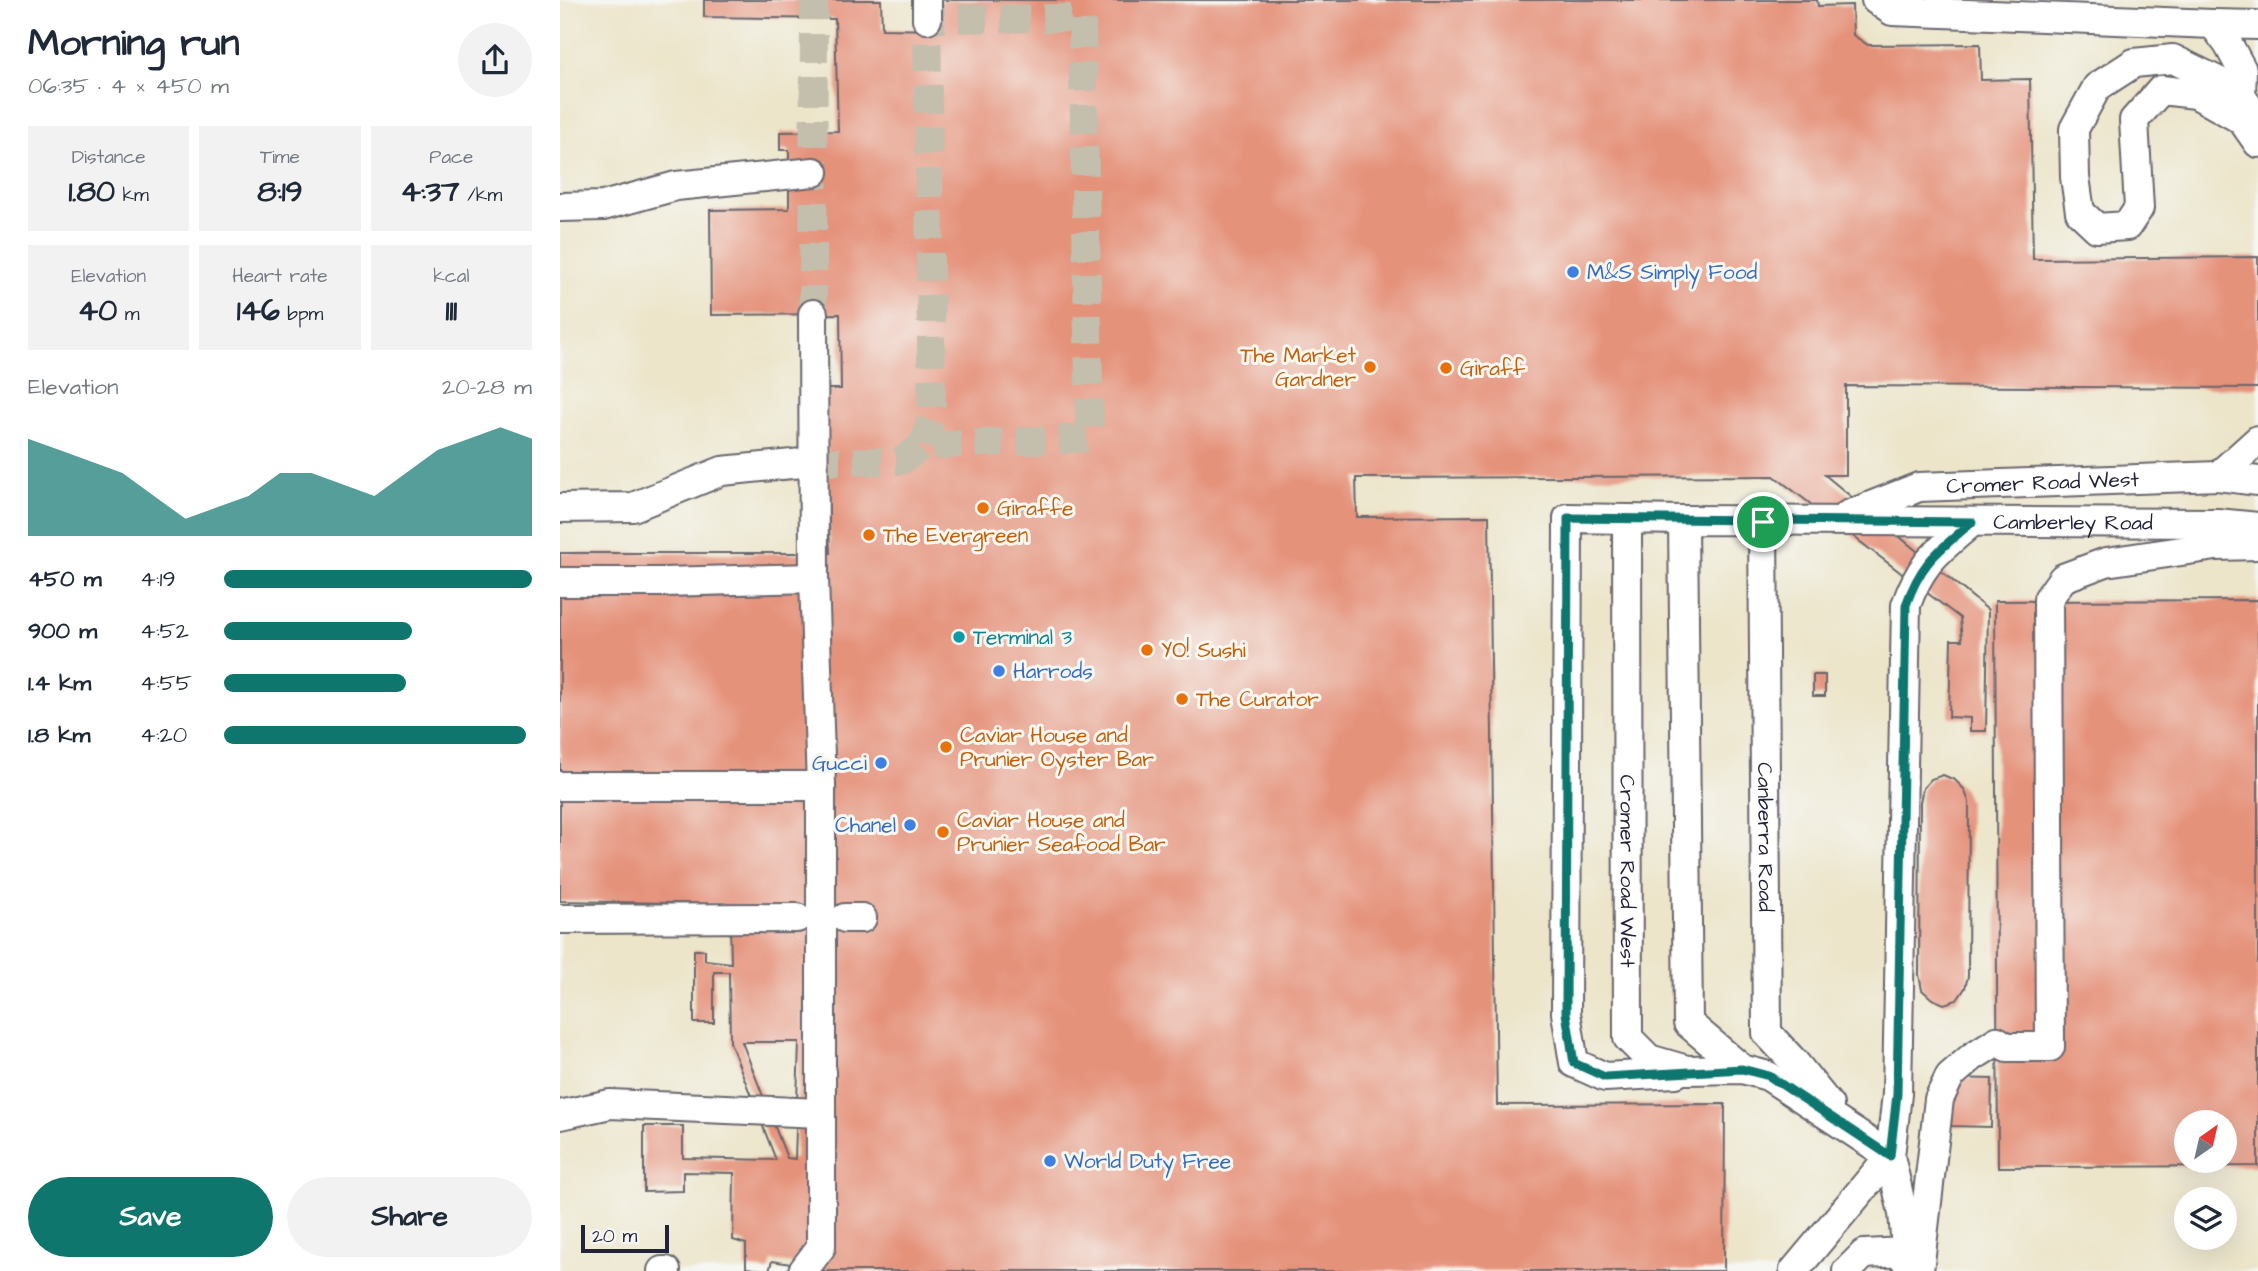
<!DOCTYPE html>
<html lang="en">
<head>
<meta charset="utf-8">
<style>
	:root { --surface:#fff; --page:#f2f2f3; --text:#1f2937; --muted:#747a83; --accent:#0f766e }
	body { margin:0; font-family:"Architects Daughter",sans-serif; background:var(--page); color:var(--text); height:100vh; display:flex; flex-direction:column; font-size:26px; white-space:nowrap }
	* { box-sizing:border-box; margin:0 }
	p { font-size:23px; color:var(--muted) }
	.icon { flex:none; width:38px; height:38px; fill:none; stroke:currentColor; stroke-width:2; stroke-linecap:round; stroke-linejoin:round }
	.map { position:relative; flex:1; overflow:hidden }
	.sheet { display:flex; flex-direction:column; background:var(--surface); width:560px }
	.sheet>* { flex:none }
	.needle { width:46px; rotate:34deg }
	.buttons { position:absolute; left:1614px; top:1110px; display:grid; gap:14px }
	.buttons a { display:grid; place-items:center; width:63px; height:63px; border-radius:50%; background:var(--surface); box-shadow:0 7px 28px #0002; font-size:35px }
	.scale { position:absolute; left:21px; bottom:18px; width:88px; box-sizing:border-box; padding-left:7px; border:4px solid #22223b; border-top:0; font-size:19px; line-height:24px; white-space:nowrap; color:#22223b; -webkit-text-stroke:5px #f6f6f2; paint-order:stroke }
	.pin { position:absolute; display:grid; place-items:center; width:60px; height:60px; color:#fff; margin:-30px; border:4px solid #fff; border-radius:50%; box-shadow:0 2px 7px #0007 }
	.round { display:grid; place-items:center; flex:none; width:74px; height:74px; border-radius:37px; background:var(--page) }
	.overview { display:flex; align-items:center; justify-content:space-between; height:119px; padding:0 28px }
	h1 { font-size:38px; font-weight:700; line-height:52px }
	.figures { display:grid; grid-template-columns:repeat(3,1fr); gap:10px; height:119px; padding:7px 28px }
	.figures div { display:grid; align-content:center; border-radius:0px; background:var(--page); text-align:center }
	.figures b { font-size:30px; font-weight:700 }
	.figures small { font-size:19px; font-weight:400 }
	.figures p { font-size:19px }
	.chart { height:196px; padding:14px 28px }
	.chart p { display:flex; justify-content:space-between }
	.chart svg { width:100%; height:126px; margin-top:7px; fill:var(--accent); opacity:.7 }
	.cta { display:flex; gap:14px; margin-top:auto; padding:14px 28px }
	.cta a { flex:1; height:80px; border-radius:42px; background:var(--accent); color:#fff; font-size:28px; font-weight:700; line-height:80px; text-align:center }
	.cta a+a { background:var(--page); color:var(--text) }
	ul { padding:0 28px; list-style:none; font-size:23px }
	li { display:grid; grid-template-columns:112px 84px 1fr; align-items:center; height:52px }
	li i { height:18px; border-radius:9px; background:var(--accent) }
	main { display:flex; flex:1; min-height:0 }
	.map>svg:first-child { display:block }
	.building { fill:#e5927a; fill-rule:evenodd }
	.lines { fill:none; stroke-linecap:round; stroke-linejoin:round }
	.minor-tunnel { stroke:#c4bead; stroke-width:28; stroke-dasharray:28 14; stroke-linecap:butt }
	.minor-casing { stroke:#69666d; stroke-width:32 }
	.minor { stroke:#fff; stroke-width:28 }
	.route-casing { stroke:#fff; stroke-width:14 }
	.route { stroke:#0f766e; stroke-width:9 }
	.shop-dot { fill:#3f7fe0; stroke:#f6f6f2; stroke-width:2.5 }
	.food-dot { fill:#e8710a; stroke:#f6f6f2; stroke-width:2.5 }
	.culture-dot { fill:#0f9aa8; stroke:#f6f6f2; stroke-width:2.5 }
	.labels { text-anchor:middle; stroke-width:6; stroke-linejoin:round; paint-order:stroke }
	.shop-label { font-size:21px; fill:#366cbe; stroke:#f6f6f2; text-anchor:start }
	.food-label { font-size:21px; fill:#c56008; stroke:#f6f6f2; text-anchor:start }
	.street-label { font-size:21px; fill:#22223b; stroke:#f6f6f2 }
	.culture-label { font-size:21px; fill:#0d838f; stroke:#f6f6f2; text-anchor:start }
</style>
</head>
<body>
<main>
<section class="sheet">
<div class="overview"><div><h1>Morning run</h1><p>06:35 · 4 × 450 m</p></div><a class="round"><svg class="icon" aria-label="share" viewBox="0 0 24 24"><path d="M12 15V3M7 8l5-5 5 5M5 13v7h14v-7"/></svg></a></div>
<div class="figures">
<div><p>Distance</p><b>1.80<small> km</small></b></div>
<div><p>Time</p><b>8:19</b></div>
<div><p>Pace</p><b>4:37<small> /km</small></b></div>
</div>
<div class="figures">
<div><p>Elevation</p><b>40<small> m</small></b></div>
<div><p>Heart rate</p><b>146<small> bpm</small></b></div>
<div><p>kcal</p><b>111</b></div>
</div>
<div class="chart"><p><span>Elevation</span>20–28 m</p>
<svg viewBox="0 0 160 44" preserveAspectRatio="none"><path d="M0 44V10L10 14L20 18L30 22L40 30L50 38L60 34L70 30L80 22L90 22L100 26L110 30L120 22L130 14L140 10L150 6L160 10V44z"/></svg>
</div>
<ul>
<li><b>450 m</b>4:19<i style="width:100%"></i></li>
<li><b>900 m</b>4:52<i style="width:61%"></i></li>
<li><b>1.4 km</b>4:55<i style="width:59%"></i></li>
<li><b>1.8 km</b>4:20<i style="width:98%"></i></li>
</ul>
<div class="cta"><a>Save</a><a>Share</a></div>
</section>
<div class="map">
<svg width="1698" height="1271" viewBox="0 0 1698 1271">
	<rect width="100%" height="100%" fill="#f6f6f2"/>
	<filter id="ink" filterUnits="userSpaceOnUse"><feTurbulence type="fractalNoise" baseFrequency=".0143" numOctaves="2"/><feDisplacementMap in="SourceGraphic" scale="14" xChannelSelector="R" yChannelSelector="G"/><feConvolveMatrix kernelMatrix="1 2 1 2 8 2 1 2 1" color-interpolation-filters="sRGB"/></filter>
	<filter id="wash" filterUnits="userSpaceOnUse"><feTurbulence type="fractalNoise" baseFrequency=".00686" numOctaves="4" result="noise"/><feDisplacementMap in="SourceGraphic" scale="28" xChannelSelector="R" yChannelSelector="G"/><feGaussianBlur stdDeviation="1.57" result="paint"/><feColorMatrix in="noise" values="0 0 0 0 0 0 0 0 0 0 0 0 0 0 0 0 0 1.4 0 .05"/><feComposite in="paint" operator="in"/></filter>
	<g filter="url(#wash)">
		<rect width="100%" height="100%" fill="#ece5ca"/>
		<g id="blocks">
			<path class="building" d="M144 0H321L322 29 380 30V0H1257L1258 6 1292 5 1293 35 1308 45 1420 44 1421 80 1470 79 1473 259 1698 257V388L1286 386V475H1265L1428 610 1426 731H1410V718L1389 717 1391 640H1402L1400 618 1214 476 796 478 797 517 929 516 937 1105 1165 1104 1164 1271H238V1265L212 1261 209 1271 186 1268V1244L173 1240 174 1173 123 1172V1191L84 1192V1126H123V1158L216 1160 170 1042 169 972H154V1023H134V950H145V960L171 963 170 923 162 921V904L0 901V553H270L265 389H281L280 314 151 315 150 210 229 209V150H220V132L278 131 275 19 144 17ZM182 1042H239L235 1159 227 1158Z
				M1698 600V1166L1438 1167 1435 601ZM1626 1122H1664V1160H1626Z
				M1253 675H1265V696H1253Z
				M1383 775 1395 780 1404 789 1409 802 1408 976 1405 988 1397 1000 1384 1004 1372 999 1362 990 1359 975 1360 802 1363 788 1371 779Z
				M1393 1078 1432 1079 1431 1127 1391 1126Z"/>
		</g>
	</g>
	<g filter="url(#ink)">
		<use href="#blocks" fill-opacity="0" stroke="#69666d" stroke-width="2"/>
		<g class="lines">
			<path class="minor-tunnel" d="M253 314 254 0
				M252 462 341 461 362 446 530 438 522 18 367 19 372 417 362 446"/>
			<defs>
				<g id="minor">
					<path d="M367 0V19"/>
					<path d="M1316 0 1332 11 1653 24 1668 44 1682 70 1681 96"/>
					<path d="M1653 24 1698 25"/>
					<path d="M1698 120 1681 96 1658 81 1613 59 1574 63 1537 87 1514 129 1515 177 1520 212 1537 228 1567 226 1579 208 1574 120 1601 90 1636 94 1682 120 1698 143"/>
					<path d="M0 207 43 206 116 186 254 172"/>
					<path d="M1658 476 1698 440"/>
					<path d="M0 508 73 507 162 471 252 462"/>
					<path id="s1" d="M1288 515 1359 487 1658 476 1698 481"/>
					<path d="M1067 519 1008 518 1006 1013 1014 1063 1045 1077 1116 1073"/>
					<path id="s2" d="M1123 520 1067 519 1068 1038 1089 1059 1127 1070 1182 1069 1208 1076 1330 1156 1343 1213 1348 1271"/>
					<path id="s3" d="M1203 522 1207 1033 1235 1063 1269 1105"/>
					<path d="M0 582H104L254 578"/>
					<path d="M0 786H261"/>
					<path d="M285 918H302"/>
					<path d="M0 919 237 918"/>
					<path id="s4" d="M1182 1069 1128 1023 1123 520 1657 523 1698 527"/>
					<path d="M0 1115 50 1104 261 1113"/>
					<path d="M102 1271H106"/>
					<path d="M243 1271 261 1247V786L254 578 253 314"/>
					<path d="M1234 1271 1330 1156 1337 1094 1346 605C1362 560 1378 552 1412 522"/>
					<path d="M1287 1271 1304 1254 1345 1252"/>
					<path d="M1359 1271 1379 1099 1390 1076 1412 1057 1437 1041 1447 1047H1490L1488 599 1503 578 1546 562 1656 546 1698 545"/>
				</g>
			</defs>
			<use href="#minor" class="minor-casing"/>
			<use href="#minor" class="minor"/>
		</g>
	</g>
	<g class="lines" filter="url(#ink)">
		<defs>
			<path id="route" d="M1008 518 1412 522C1378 552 1362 560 1346 605L1337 1094 1330 1156 1209 1076 1182 1069 1045 1077 1014 1063 1006 1013Z"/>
		</defs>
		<use href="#route" class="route-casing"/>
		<use href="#route" class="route"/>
	</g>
	<g class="shop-dot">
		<circle cx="1013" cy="272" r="7"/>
		<circle cx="439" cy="671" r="7"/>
		<circle cx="321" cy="763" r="7"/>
		<circle cx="350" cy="825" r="7"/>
		<circle cx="490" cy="1161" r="7"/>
	</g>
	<g class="food-dot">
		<circle cx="810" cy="367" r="7"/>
		<circle cx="886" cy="368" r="7"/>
		<circle cx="423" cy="508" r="7"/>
		<circle cx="309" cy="535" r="7"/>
		<circle cx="587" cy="650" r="7"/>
		<circle cx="622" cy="699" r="7"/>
		<circle cx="386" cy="747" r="7"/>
		<circle cx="383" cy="832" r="7"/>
	</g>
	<circle class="culture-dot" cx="399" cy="637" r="7"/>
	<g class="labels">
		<g class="shop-label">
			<text x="1027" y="279">M&amp;S Simply Food</text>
			<text x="453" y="678">Harrods</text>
			<text x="307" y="770" text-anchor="end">Gucci</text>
			<text x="336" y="832" text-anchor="end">Chanel</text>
			<text x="504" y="1168">World Duty Free</text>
		</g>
		<g class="food-label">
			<text x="796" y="362" text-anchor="end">The Market<tspan x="796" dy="24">Gardner</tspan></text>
			<text x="900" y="375">Giraff</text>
			<text x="437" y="515">Giraffe</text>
			<text x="323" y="542">The Evergreen</text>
			<text x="601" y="657">YO! Sushi</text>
			<text x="636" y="706">The Curator</text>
			<text x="400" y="742">Caviar House and<tspan x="400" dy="24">Prunier Oyster Bar</tspan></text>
			<text x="397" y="827">Caviar House and<tspan x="397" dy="24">Prunier Seafood Bar</tspan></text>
		</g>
		<g class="street-label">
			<text dy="7" stroke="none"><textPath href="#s1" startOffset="200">Cromer Road West</textPath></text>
			<text dy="7" stroke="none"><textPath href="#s4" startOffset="964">Camberley Road</textPath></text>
			<text dy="7" stroke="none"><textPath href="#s3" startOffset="315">Canberra Road</textPath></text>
			<text dy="7" stroke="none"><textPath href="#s2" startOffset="408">Cromer Road West</textPath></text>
		</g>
		<g class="culture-label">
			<text x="413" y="644">Terminal 3</text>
		</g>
	</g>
</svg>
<div class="buttons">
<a><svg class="needle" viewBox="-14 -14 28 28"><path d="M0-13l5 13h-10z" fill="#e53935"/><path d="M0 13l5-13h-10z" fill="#747a83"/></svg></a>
<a><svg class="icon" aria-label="layers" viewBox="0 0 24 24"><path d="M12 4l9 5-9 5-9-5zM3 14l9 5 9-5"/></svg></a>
</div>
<div class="scale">20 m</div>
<div class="pin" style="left:1203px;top:522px;background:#1e9e55"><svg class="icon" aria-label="arrive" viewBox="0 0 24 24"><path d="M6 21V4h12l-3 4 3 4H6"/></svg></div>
</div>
</main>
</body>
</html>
